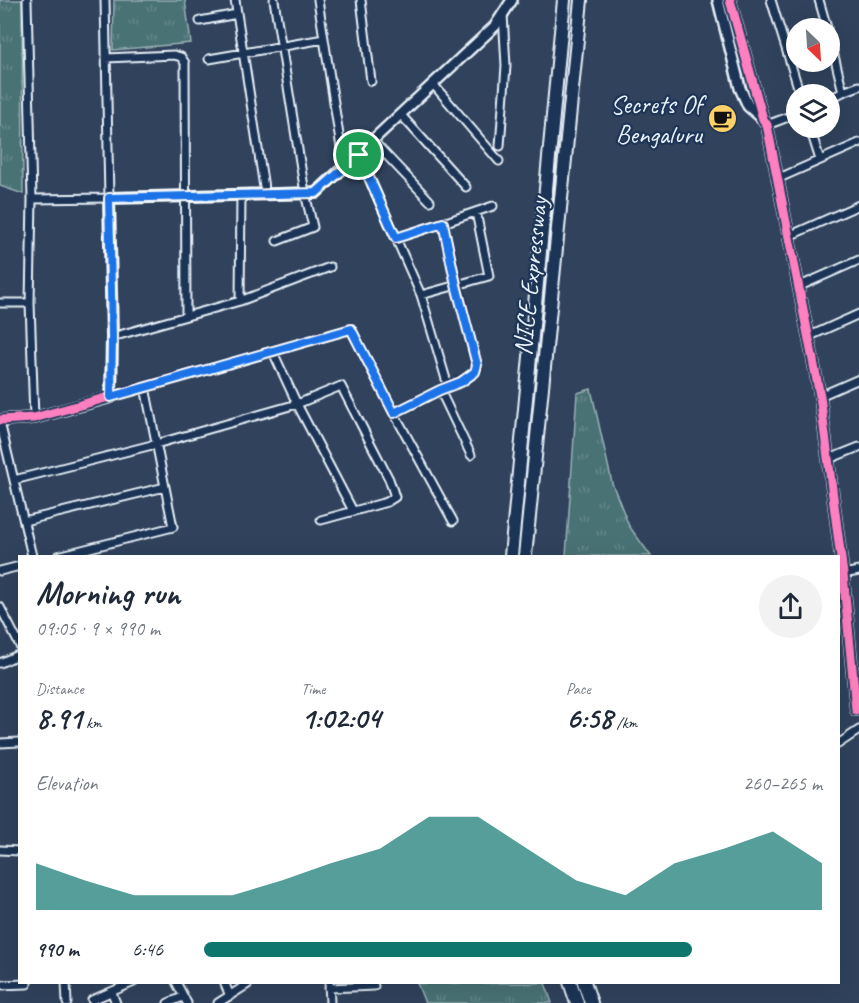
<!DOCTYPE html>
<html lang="en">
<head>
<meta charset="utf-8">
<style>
	:root { --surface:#fff; --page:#f2f2f3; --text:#1f2937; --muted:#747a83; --accent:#0f766e }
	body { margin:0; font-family:Caveat,sans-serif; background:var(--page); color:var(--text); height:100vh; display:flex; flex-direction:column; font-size:22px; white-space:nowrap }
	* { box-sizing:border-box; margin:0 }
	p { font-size:20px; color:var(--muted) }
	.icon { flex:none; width:33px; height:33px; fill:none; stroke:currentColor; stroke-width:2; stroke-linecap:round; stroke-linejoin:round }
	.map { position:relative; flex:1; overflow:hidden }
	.drawer { position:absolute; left:18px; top:555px; width:822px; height:429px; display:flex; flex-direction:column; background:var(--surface); border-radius:0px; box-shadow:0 6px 24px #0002 }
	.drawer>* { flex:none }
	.needle { width:39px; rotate:155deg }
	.tools { position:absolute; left:786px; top:18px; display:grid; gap:12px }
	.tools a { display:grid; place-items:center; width:54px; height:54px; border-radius:50%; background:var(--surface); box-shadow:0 6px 24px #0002; font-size:30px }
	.pin { position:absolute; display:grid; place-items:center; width:51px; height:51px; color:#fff; margin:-26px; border:3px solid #fff; border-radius:50%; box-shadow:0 2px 6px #0007 }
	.round { display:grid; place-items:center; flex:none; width:63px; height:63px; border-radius:32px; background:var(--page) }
	.headline { display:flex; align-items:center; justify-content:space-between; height:102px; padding:0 18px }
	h1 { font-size:33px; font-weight:700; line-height:45px }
	.figures { display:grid; grid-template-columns:repeat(3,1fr); gap:9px; height:102px; padding:6px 18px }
	.figures div { display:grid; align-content:center }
	.figures b { font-size:30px; font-weight:700 }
	.figures small { font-size:16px; font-weight:400 }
	.figures p { font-size:16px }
	.chart { height:168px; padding:12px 18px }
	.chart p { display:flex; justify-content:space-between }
	.chart svg { width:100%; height:108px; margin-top:6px; fill:var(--accent); opacity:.7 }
	ul { padding:0 18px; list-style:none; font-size:20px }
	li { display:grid; grid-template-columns:96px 72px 1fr; align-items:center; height:45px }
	li i { height:15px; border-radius:8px; background:var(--accent) }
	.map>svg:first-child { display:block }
	.grass { fill:url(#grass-tufts); stroke:#99b2b6; stroke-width:1.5 }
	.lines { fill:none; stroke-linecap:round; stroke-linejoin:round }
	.street-casing { stroke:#e8f1f8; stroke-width:11 }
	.secondary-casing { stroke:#e8f1f8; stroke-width:14 }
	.highway-casing { stroke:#e8f1f8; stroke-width:16 }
	.street { stroke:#1d3557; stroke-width:7 }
	.secondary { stroke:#1d3557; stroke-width:9 }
	.highway { stroke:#1d3557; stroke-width:12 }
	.cycleway-casing { stroke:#1d3557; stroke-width:13 }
	.cycleway { stroke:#ff80c0; stroke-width:9 }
	.route-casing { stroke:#fff; stroke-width:12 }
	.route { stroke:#1a73e8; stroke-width:8 }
	.labels { text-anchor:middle; stroke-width:4.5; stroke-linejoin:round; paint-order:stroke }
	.poi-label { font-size:26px; fill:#e8f1f8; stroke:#1d3557; text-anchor:end }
	.street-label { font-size:26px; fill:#e8f1f8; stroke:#1d3557 }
</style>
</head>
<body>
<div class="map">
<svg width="859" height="1003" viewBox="0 0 859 1003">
	<defs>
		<pattern id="grass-tufts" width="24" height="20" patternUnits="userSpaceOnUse" patternTransform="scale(1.5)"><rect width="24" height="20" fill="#4a7275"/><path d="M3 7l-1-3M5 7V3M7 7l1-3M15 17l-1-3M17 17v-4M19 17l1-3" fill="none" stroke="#648789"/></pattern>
	</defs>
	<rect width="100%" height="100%" fill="#30425c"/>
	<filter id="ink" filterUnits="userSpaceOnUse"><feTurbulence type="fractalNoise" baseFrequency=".0167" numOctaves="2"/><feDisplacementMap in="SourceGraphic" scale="12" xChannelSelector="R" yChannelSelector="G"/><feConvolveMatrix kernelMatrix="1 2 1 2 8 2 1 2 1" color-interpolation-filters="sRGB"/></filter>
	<g filter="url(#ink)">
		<path class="grass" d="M0 0H22L23 194 0 186Z
			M114 0H185L191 43 113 50Z
			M591 389 612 483 629 526 651 556H566L577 393Z
			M417 983H545L552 1003H425Z"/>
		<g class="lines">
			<defs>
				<path id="street" d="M27 0 32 199 30 303 34 418
					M235 0 265 194
					M274 0 305 193 313 227 277 241
					M318 0 344 167
					M361 0 371 81
					M771 0 800 94
					M819 0 827 28
					M200 21 237 14
					M830 39 843 92 859 86
					M106 58 174 55 181 57 185 63 186 316
					M209 59 324 39
					M433 84 499 161
					M830 99 843 92
					M401 115 466 187
					M767 125 796 114
					M810 128 820 160
					M373 141 430 201
					M500 146 506 66 503 14
					M359 155 421 295 448 386
					M777 179 859 143
					M32 199 109 198 105 0
					M443 223 493 206
					M789 236 859 205
					M800 286 859 260
					M421 295 489 276 476 212
					M240 301 241 195
					M0 303H30
					M810 336 859 314
					M112 337 240 301 330 267
					M440 390 471 455
					M820 396 859 379
					M111 397 351 329 394 413 440 390 469 377 475 371 477 365 456 285 443 223 396 238
					M394 413 453 521
					M0 422 32 556
					M829 459 859 447
					M14 480 156 444 297 404 273 352
					M321 520 387 502 395 497 389 479 341 386 297 404 353 511
					M24 521 165 487
					M58 556 173 527 145 387
					M0 571 20 566
					M843 574 859 571
					M0 607 20 646
					M0 663 20 654
					M0 743 20 742
					M838 744 859 730
					M0 850 20 851
					M66 982 67 1003
					M176 982 187 1003
					M224 982 230 996
					M329 982 330 1003
					M0 985 27 984V982
					M329 988 374 986
					M112 993 116 1003
					M92 1000 134 982
					M168 1003 183 997
					M218 1003 248 984"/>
				<path id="secondary" d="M718 0 740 88 748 106 763 119
					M730 0 763 119 767 125 820 396 843 574 856 710
					M0 420 34 418 111 397 112 337 109 198 316 193 495 26 512 0"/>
				<path id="highway" d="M511 556 564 0
					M525 556 581 0
					M570 982 577 1003
					M584 982 591 1003"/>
			</defs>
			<use href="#street" class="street-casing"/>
			<use href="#secondary" class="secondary-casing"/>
			<use href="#highway" class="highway-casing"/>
			<use href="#street" class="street"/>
			<use href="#secondary" class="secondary"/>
			<use href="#highway" class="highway"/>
			<defs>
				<path id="cycleway" d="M730 0 763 119 767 125 820 396 843 574 856 710
					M0 420 34 418 351 329 394 413 440 390 469 377 477 369 443 223 396 238"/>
			</defs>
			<use href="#cycleway" class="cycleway-casing"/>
			<use href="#cycleway" class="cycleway"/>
		</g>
	</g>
	<g class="lines" filter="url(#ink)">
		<defs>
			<path id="route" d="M359 155 396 238 443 223 456 285 477 365 475 372 461 382 440 390 394 413 351 329 111 397 112 337 109 198 316 193Z"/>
		</defs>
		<use href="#route" class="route-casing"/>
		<use href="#route" class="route"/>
	</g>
	<defs>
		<symbol id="cafe-disc" viewBox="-11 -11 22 22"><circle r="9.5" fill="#ffd166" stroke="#1d3557"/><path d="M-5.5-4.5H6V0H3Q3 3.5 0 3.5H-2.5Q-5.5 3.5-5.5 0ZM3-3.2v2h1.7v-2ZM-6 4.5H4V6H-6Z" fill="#111"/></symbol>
	</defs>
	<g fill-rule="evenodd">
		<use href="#cafe-disc" x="706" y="102" width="33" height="33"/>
	</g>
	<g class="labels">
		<g class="poi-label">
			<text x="702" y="113">Secrets Of<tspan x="702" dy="30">Bengaluru</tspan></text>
		</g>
		<g class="street-label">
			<text transform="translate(530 276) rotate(-84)" y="9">NICE Expressway</text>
		</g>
	</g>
</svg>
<div class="tools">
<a><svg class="needle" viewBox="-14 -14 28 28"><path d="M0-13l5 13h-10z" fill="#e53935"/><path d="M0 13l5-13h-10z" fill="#747a83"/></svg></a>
<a><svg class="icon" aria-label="layers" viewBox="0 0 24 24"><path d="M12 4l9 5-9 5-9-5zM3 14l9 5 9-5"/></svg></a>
</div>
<div class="pin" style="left:359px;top:155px;background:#1e9e55"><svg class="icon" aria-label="arrive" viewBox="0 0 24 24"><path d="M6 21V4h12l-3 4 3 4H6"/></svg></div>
<section class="drawer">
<div class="headline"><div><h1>Morning run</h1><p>09:05 · 9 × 990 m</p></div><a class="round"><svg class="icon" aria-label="share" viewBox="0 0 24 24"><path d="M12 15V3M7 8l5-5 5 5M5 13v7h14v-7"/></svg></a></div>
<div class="figures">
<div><p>Distance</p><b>8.91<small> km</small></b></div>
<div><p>Time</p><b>1:02:04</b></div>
<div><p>Pace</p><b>6:58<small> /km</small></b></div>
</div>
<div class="chart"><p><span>Elevation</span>260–265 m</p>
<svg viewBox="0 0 160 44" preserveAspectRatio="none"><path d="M0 44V25L10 32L20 38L30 38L40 38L50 32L60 25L70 19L80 6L90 6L100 19L110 32L120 38L130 25L140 19L150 12L160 25V44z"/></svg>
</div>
<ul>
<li><b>990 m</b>6:46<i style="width:79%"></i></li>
</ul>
</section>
</div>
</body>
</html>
